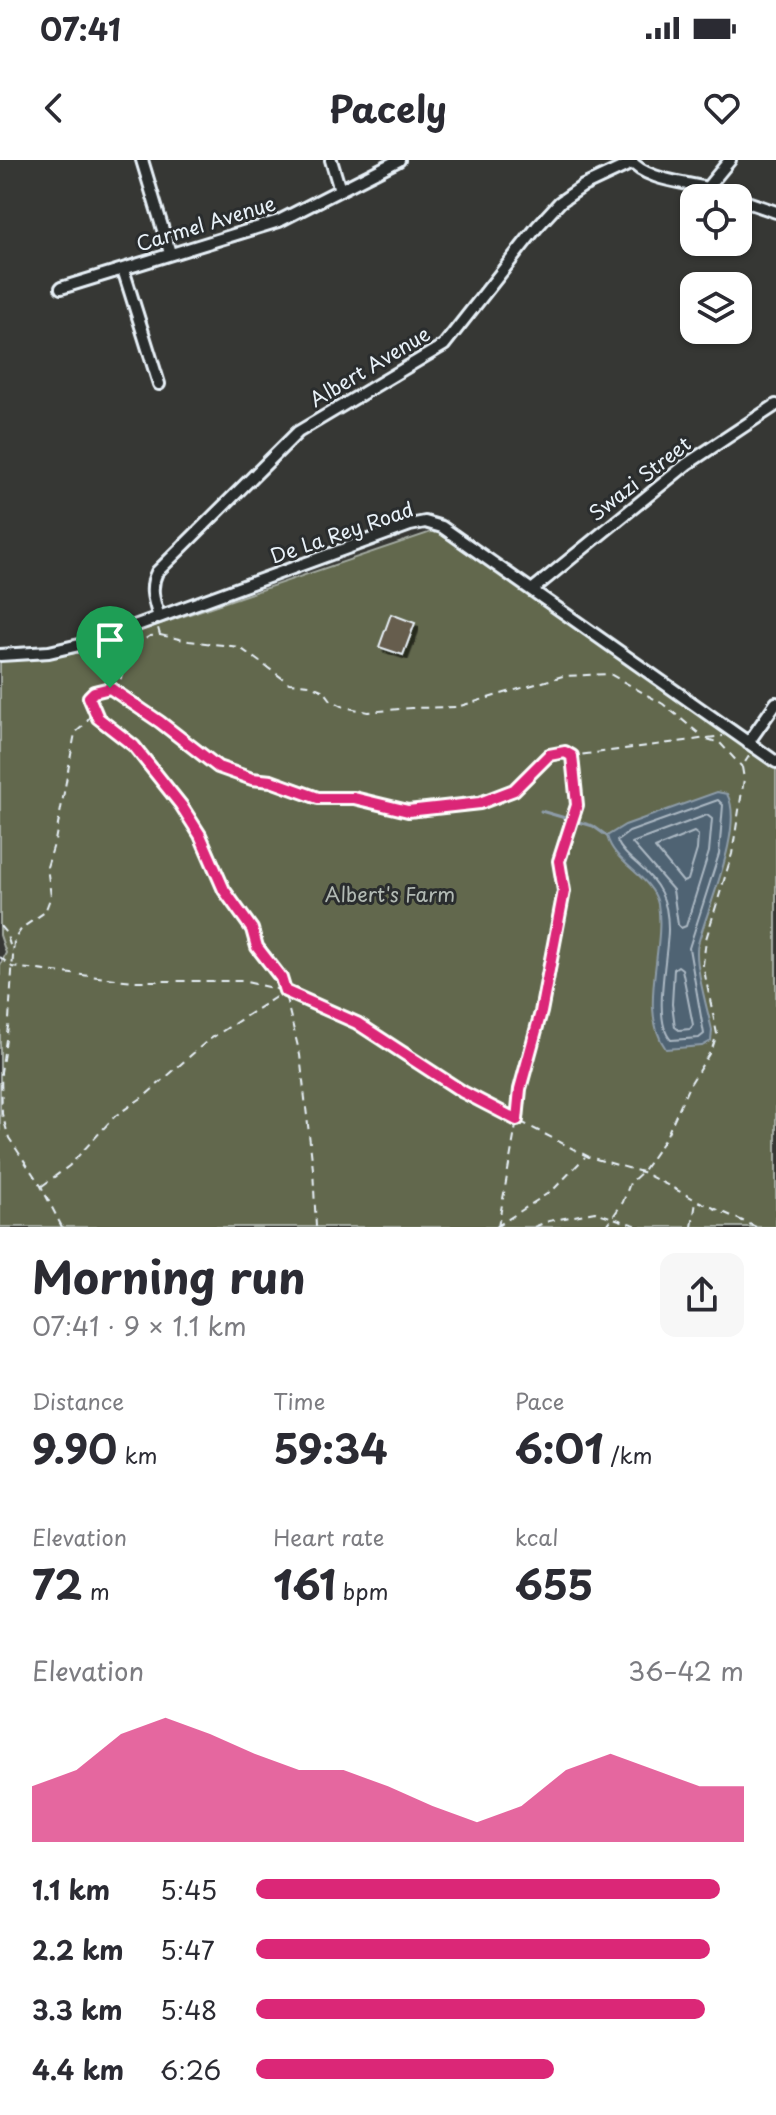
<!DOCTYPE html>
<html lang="en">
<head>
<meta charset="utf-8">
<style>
	:root { --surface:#fff; --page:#f7f7f7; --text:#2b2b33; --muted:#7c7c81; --accent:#db2777 }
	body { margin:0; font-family:"Playpen Sans",sans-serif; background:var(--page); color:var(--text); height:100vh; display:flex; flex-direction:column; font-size:30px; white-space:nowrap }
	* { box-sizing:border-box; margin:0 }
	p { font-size:26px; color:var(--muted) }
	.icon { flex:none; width:44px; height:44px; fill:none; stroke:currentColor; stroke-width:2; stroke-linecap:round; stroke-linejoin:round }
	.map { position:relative; height:1067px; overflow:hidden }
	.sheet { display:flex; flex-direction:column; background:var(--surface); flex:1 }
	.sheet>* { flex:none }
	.controls { position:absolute; left:680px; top:24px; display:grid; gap:16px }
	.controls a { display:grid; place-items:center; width:72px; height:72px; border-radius:16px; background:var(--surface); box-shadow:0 2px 6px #0004; font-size:40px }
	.pin { position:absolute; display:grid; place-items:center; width:68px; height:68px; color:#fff; margin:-82px -34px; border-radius:50% 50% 50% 0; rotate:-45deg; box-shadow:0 0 8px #0007 }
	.pin .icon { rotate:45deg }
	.round { display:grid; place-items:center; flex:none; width:84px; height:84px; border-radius:16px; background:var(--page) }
	.summary { display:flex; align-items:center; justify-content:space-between; height:136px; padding:0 32px }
	h1 { font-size:44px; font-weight:700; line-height:60px }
	.stats { display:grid; grid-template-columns:repeat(3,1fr); gap:12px; height:136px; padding:8px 32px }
	.stats div { display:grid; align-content:center }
	.stats b { font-size:40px; font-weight:700 }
	.stats small { font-size:22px; font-weight:400 }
	.stats p { font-size:22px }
	.chart { height:224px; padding:16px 32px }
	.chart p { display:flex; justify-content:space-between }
	.chart svg { width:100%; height:144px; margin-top:8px; fill:var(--accent); opacity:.7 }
	ul { padding:0 32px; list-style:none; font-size:26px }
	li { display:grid; grid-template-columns:128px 96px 1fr; align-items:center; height:60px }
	li i { height:20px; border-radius:10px; background:var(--accent) }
	.status { display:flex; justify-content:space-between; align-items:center; height:56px; padding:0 40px; background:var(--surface); direction:ltr }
	.status svg { height:22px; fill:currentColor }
	header { display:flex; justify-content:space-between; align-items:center; height:104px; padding:0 32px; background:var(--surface); font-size:36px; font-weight:700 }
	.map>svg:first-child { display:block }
	.green { fill:#62684e; stroke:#a5aca3; stroke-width:2 }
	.water { fill:#506373; stroke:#8d9ca8; stroke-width:2 }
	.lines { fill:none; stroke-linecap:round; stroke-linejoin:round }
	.shore { stroke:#abb8c3; stroke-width:2 }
	.stream { stroke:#8d9ca8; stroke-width:3 }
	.building { fill:#665d4e; stroke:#e8f1f8; stroke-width:2; filter:url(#shadow) }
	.minor-casing { stroke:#e8f1f8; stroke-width:16 }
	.path { stroke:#e8f1f8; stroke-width:2; stroke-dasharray:8 6; stroke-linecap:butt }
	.minor { stroke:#2a2d2e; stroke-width:10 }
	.route-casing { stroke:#fff; stroke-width:16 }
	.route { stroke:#db2777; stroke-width:10 }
	.labels { text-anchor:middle; stroke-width:6; stroke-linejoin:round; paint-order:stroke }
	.street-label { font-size:20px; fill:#e8f1f8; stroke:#2a2d2e }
	.park-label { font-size:20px; fill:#b2bab4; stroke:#2a2d2e }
</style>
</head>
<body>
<div class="status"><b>07:41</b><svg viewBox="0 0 49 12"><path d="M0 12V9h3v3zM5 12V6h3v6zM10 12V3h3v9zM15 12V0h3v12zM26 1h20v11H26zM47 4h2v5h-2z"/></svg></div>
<header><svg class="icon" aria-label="back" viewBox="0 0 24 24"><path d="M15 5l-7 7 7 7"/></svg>Pacely<svg class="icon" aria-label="heart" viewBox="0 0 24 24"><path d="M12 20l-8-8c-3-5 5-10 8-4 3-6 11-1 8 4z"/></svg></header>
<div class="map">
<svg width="776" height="1067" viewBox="0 0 776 1067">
	<defs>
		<filter id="shadow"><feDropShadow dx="4.5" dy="4.5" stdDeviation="0" flood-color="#0009"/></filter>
	</defs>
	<rect width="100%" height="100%" fill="#363734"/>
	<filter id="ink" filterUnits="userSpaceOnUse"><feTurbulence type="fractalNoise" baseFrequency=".0125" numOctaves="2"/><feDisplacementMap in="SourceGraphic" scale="16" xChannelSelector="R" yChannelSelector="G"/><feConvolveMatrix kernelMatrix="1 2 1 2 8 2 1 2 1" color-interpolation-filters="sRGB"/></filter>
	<g filter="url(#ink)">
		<path class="green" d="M440 369 776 608V1067H0V805L6 793 0 775V501L72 494Z"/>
		<path class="water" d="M717 632 727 634C745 666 707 749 698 784 693 800 708 852 712 870L711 881 702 886 666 889C637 849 666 789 658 744 653 717 614 704 607 676L625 665Z"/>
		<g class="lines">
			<path class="shore" d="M718 640 723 645 719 694 689 788 704 874 699 878 671 880C652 861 668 796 668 769 668 739 659 723 637 704 629 697 621 690 617 681L629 672Z
				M707 655 712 659 709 692 686 766 681 768 678 765 673 730 632 683Z
				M694 672 698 675 697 690 688 720 683 722 655 688Z
				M678 806 682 809 693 865 690 869 679 870 675 867 672 844 674 809Z"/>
			<path class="stream" d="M541 651 593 666 607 676"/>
		</g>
		<path class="building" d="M391 454 415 463 403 495 379 487Z"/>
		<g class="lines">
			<defs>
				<path id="minor" d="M142 0 170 93
					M331 0 340 30
					M630 0C645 20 684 22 707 28L730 0
					M707 28 776 52
					M123 109 159 224
					M61 128 279 61 399 0
					M532 430 687 304 776 245
					M159 457C154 441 149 428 157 412L298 272 444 185 537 67 560 42 583 26 632 3
					M0 495 49 492 88 483 410 365 425 362 442 367 776 602
					M748 583 776 543"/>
			</defs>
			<use href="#minor" class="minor-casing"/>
			<path class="path" d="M160 475 189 481 239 487 289 523 310 525 324 531 331 540 344 547 368 552 411 548 457 547 563 516 610 514 663 544 702 576
				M111 528 119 524 122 515 119 495 150 476 160 475 158 468
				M93 552 134 586 181 645 200 675 224 730 252 769 257 787 281 818 300 895 313 1009 316 1067
				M707 579 720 583 742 607
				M0 766 6 773 12 791
				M0 797 12 807 133 821H242L285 831 357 863 463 932 589 997 642 1012 696 1040 756 1067
				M42 1026 69 1006 115 956 146 935 207 881 285 831
				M62 1067 41 1026 9 978 2 954 1 912 9 860 14 780 22 768 45 752 51 736 47 707 55 681 75 573 85 564 93 551 89 537 94 532 110 528 160 562 218 607 252 619 271 621 318 638H354L408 651 480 643 514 630 549 595 565 592 572 596 723 576
				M496 1067 553 1030 585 997
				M498 1067 517 960 520 929 541 852 564 731 559 701 577 645 572 597
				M534 1067 549 1061 595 1052 641 1067
				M606 1067 623 1042 630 1023 642 1012 666 977 689 926 712 889 717 874 703 805 706 779 732 694 744 619 742 607 749 596
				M692 1067 696 1042"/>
			<use href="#minor" class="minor"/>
		</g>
	</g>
	<g class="lines" filter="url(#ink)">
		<defs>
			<path id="route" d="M110 528 160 562 218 607 252 619 271 621 318 638H354L408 651 480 643 514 630 549 595 565 592 572 596 577 645 559 701 564 731 541 852 520 929 517 960 463 932 357 863 285 831 281 818 257 787 252 769 224 730 200 675 181 645 134 586 98 558 89 537 94 532Z"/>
		</defs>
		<use href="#route" class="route-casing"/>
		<use href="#route" class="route"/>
	</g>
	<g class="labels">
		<g class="street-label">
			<text transform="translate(206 64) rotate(-17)" y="7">Carmel Avenue</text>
			<text transform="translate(370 207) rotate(-31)" y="7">Albert Avenue</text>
			<text transform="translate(640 319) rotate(-38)" y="7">Swazi Street</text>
			<text transform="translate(342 373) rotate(-19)" y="7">De La Rey Road</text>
		</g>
		<g class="park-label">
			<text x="390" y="742">Albert's Farm</text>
		</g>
	</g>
</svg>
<div class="controls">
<a><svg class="icon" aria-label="locate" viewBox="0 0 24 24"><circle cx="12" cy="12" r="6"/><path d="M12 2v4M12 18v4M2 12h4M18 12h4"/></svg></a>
<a><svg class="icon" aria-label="layers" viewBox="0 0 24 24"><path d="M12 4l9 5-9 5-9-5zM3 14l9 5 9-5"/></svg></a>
</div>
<div class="pin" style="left:110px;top:528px;background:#1e9e55"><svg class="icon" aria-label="arrive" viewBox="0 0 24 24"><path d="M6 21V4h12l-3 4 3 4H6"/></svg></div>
</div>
<section class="sheet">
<div class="summary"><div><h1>Morning run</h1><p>07:41 · 9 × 1.1 km</p></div><a class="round"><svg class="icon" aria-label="share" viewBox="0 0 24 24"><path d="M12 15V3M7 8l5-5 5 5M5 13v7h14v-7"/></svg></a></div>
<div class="stats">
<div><p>Distance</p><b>9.90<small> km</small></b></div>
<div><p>Time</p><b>59:34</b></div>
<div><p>Pace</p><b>6:01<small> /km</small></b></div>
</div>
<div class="stats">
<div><p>Elevation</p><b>72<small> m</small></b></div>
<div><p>Heart rate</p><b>161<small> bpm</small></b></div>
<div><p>kcal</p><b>655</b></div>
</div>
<div class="chart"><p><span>Elevation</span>36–42 m</p>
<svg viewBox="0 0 160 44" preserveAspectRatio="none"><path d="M0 44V27L10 22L20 11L30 6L40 11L50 17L60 22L70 22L80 27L90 33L100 38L110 33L120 22L130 17L140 22L150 27L160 27V44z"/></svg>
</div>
<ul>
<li><b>1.1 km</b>5:45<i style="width:95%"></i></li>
<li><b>2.2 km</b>5:47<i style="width:93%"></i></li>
<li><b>3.3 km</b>5:48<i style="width:92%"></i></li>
<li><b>4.4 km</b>6:26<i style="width:61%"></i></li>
</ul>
</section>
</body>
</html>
